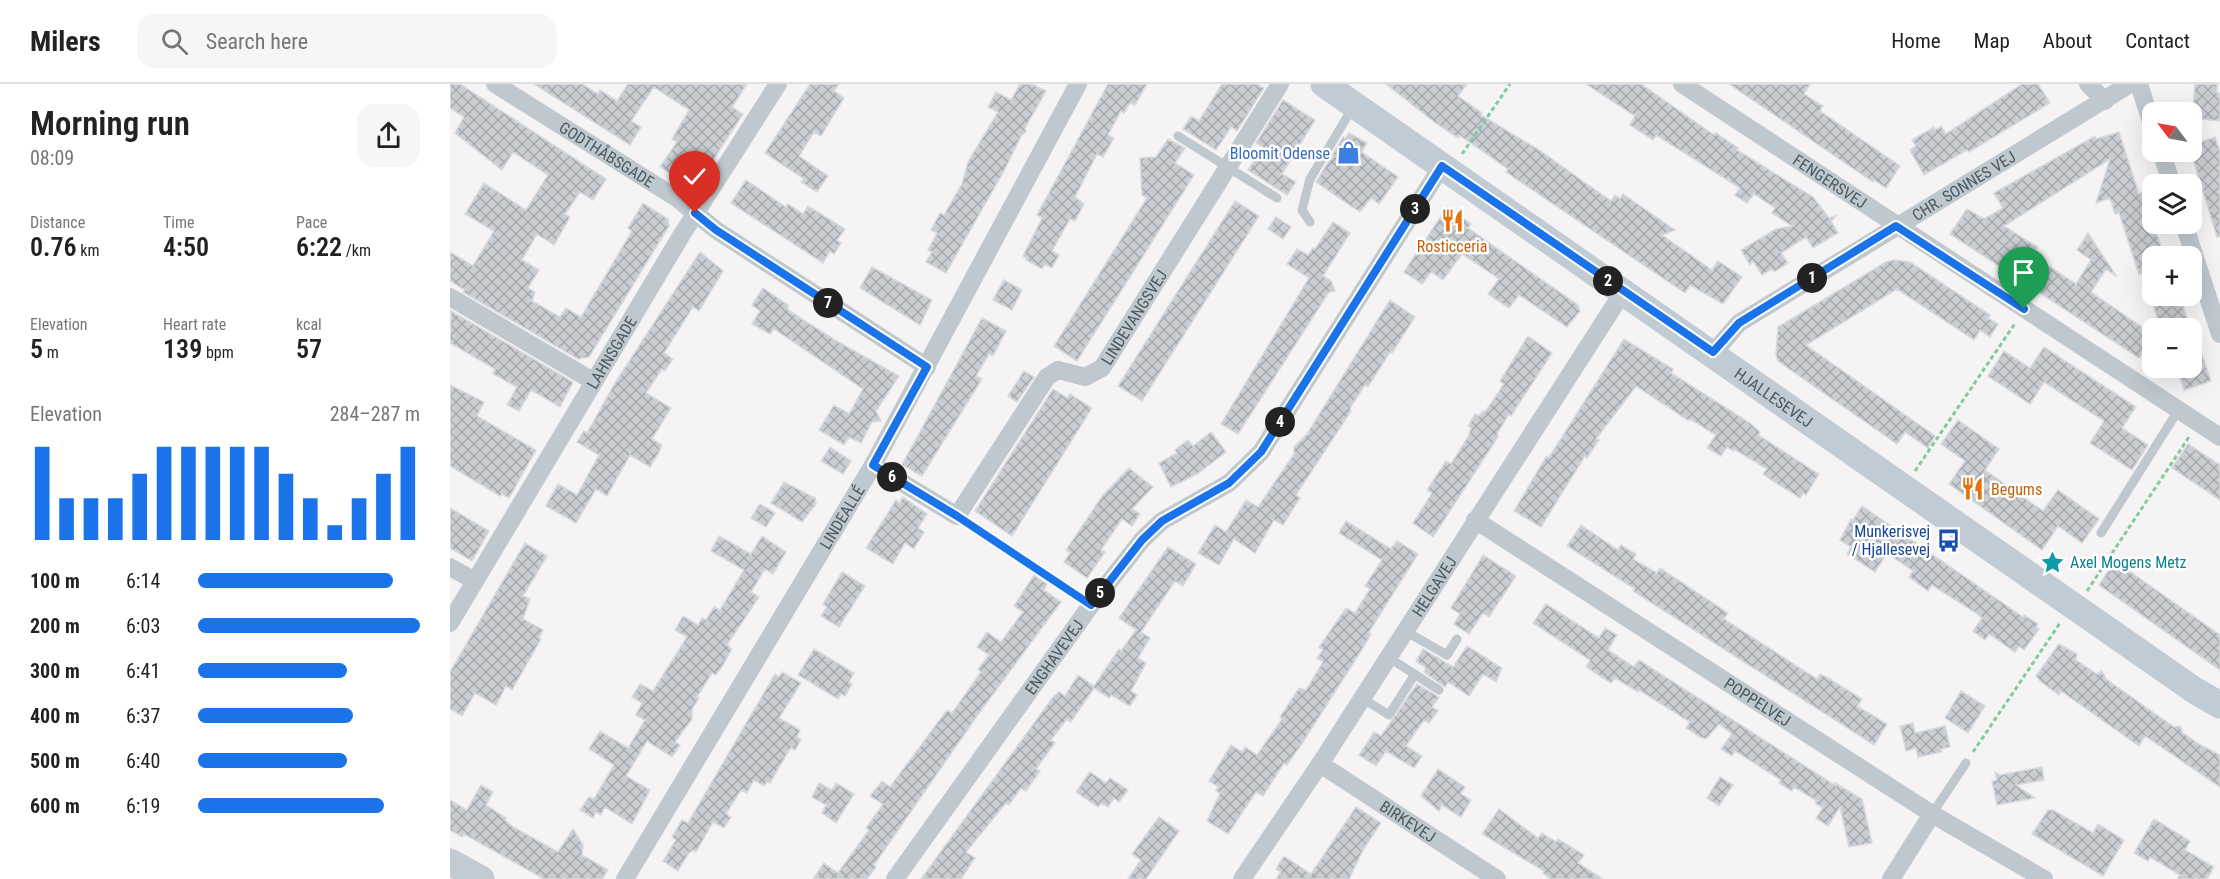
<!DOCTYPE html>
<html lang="en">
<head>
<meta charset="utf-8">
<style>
	:root { --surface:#fff; --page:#f6f6f6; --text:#222; --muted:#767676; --line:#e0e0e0; --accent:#1a73e8 }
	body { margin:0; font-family:"Roboto Condensed",sans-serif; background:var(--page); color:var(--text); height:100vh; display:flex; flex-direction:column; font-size:22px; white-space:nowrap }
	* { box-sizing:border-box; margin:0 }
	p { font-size:20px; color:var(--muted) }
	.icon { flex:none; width:33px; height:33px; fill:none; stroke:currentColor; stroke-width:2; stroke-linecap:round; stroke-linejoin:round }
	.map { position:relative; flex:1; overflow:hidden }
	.drawer { display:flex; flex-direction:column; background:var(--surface); width:450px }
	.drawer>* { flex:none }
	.needle { width:39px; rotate:302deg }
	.fabs { position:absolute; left:1692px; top:18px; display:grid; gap:12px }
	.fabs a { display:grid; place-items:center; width:60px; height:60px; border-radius:12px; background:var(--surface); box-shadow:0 6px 24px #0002; font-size:30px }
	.pin { position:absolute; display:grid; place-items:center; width:51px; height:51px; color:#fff; margin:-62px -26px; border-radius:50% 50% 50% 0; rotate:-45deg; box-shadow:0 0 6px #0007 }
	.pin .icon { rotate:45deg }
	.km { position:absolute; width:30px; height:30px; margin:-15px; border-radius:50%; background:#222; color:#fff; font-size:16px; line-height:30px; text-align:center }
	.round { display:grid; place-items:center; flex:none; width:63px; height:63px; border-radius:18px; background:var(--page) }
	.head { display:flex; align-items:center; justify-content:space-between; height:102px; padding:0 30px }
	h1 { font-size:33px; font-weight:600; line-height:45px }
	.metrics { display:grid; grid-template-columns:repeat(3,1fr); gap:9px; height:102px; padding:6px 30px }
	.metrics div { display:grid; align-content:center }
	.metrics b { font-size:26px; font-weight:600 }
	.metrics small { font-size:16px; font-weight:400 }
	.metrics p { font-size:16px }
	.chart { height:168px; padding:12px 30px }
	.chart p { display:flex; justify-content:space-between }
	.chart svg { width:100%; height:108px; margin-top:6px; stroke:var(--accent); stroke-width:6 }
	ul { padding:0 30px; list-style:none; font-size:20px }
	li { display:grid; grid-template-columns:96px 72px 1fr; align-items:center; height:45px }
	li i { height:15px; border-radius:8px; background:var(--accent) }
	header { display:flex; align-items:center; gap:36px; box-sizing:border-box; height:84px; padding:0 30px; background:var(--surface); border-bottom:2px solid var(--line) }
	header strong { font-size:28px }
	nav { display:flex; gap:33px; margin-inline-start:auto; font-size:21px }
	.search { width:420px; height:54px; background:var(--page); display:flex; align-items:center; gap:15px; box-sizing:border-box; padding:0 21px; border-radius:18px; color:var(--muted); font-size:22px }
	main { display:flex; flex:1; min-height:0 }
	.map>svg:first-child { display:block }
	.building { fill:url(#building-cross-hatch); stroke:#d7dade; stroke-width:1.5 }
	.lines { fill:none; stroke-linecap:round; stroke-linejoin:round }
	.path { stroke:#7ecc9f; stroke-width:3; stroke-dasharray:4.5 3; stroke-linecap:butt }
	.lane { stroke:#bfc8ce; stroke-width:9 }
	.street { stroke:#bfc8ce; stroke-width:18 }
	.secondary { stroke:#c0cbd3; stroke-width:27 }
	.route-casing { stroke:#fff; stroke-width:12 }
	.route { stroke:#1a73e8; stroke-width:8 }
	.labels { text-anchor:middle; stroke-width:5; stroke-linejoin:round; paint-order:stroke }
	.shop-label { font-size:16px; fill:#366cbe; stroke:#fff; text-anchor:end }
	.street-label { font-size:16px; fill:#4b5860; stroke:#fff }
	.food-label { font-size:16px; fill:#c56008; stroke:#fff }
	.transit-label { font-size:16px; fill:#164399; stroke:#fff; text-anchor:end }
	.culture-label { font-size:16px; fill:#0d838f; stroke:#fff; text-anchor:start }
</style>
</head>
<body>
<header>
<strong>Milers</strong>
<div class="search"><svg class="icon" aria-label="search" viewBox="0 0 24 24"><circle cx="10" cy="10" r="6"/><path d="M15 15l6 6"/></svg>Search here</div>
<nav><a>Home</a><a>Map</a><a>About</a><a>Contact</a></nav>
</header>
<main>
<section class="drawer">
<div class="head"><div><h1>Morning run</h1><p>08:09</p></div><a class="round"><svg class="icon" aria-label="share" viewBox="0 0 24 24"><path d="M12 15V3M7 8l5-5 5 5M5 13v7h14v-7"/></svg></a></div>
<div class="metrics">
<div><p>Distance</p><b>0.76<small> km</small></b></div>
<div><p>Time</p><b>4:50</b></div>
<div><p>Pace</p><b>6:22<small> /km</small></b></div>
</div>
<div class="metrics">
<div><p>Elevation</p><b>5<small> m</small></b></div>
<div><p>Heart rate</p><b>139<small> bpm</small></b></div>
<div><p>kcal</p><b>57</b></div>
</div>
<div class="chart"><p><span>Elevation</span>284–287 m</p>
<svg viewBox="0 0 160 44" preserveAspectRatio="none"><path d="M5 44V6M15 44V27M25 44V27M35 44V27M45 44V17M55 44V6M65 44V6M75 44V6M85 44V6M95 44V6M105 44V17M115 44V27M125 44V38M135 44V27M145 44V17M155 44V6"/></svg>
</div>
<ul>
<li><b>100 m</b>6:14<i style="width:88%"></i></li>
<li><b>200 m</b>6:03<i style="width:100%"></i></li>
<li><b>300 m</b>6:41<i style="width:67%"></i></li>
<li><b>400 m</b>6:37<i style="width:70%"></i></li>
<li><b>500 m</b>6:40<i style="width:67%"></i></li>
<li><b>600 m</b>6:19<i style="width:84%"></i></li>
</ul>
</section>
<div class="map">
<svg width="1770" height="795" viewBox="0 0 1770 795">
	<defs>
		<pattern id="building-cross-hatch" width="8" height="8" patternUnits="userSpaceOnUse" patternTransform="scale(1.5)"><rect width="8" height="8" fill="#caced2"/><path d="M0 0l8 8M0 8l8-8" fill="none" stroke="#a6aaae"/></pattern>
	</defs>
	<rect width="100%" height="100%" fill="#f5f3f3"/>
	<path class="building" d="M0 0H10L156 95 143 116 130 108 115 130 120 133 104 161 87 150 72 176 89 186 78 204 85 208 82 217 110 233 116 224 131 233 182 147 178 144 193 119 218 135 219 142 139 273 128 275 13 208 15 206 0 197V168L23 182 44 147 15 130 34 99 76 126 98 91 63 68 52 86 5 49 14 33 0 24Z
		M84 0H132L148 10 150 6 167 17 178 0H297L282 23 293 30 247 101 239 102 210 83 227 58 222 55 239 26 204 3 181 37 191 43 180 61Z
		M360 0H389L384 7 394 14 371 52 364 48 349 72 378 92 367 108 351 98 354 95 315 69Z
		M570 0H582L596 7 575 44 576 48 571 52 555 85 496 189 476 178 482 168 478 166 487 149 481 146 490 129 494 131 512 100 518 78 548 28 538 23 546 8 561 16Z
		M658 0H697L685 21 680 19 674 29 671 27 658 51 664 54 653 73 647 70 625 113 634 120 625 137 620 135 602 167 609 171 602 184 595 180 592 185 576 176 577 174 573 172 592 134 587 131Z
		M772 0H807L814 4 787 47 781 43 766 66 733 45 741 32 749 37Z
		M936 0H1017L1008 12 1032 29 1031 31 1089 66 1161 117 1165 111 1170 115 1173 110 1225 146 1212 151 1262 186 1268 177 1292 193 1273 220 1240 201 1235 209 1078 103 1056 88 1058 85 1009 51 1008 54 983 37Z
		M1136 0H1191L1264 51 1266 49 1288 64 1287 66 1363 113 1379 134 1386 132 1381 137 1388 149 1363 164 1356 153 1331 169 1338 179 1324 188 1322 185 1312 191 1303 177 1300 181 1291 166 1326 145 1342 142 1322 129 1325 124 1304 110 1297 119 1285 111 1290 104 1206 51 1203 56 1180 41 1185 32Z
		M1279 0H1360L1354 10 1373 22 1370 27 1450 82 1436 104 1424 96 1423 98Z
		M1572 0H1588L1600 19 1519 68 1517 66 1474 91 1460 66 1466 62 1462 56 1484 43 1485 46 1491 42 1496 50Z
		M1745 0H1767V9H1770V37L1742 34Z
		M833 16 865 36 832 90 846 98 837 111 798 86 813 63 806 59Z
		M1669 48 1689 110 1693 108 1714 172H1702V212H1730L1740 244H1711L1692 189 1689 190 1669 129 1665 130 1660 114 1646 119 1660 75 1554 142 1587 163 1582 171 1626 200 1641 176 1627 166 1638 149 1667 193 1656 185 1641 208 1702 250V263L1698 271 1692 270 1689 274 1500 150 1517 125 1534 135 1553 124 1544 109 1645 52 1646 55Z
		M899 49 917 59 912 68 948 93 929 120 921 114 910 128 866 98 893 53 895 55Z
		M1765 53 1770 68V152L1767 153 1742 72V61Z
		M718 55 735 64 725 79 744 91 627 277 604 262 697 114 692 111 690 74 706 73Z
		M296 96 336 123 338 120 353 130 358 122 395 145 387 156 391 159 384 170 380 167 373 179 281 119Z
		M785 117 809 132 692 317 668 302Z
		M997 123 1021 140 1018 144 1128 221 1130 227 1117 243 1069 211 1059 224 1038 210 1049 195 1012 170 993 196 981 188 972 200 954 188Z
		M826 133 841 143 833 155 818 145Z
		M883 138 900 149 873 192 881 197 885 207 879 208 788 350 771 340 859 194 837 180 847 165 858 171 863 164 865 165Z
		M250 168 273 187 249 227 243 223 214 269 223 275 215 287 212 285 196 309 221 324 202 355 212 361 208 370 200 383 180 371 157 412 146 405 126 439 96 422 108 400 127 411 149 371 127 358 134 347 137 349 165 299Z
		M1444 176 1460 178 1540 231 1538 234 1548 240 1540 253 1530 246 1524 256 1447 205 1356 261 1485 352 1478 364 1455 348 1447 360 1328 277 1326 271 1328 243 1436 178Z
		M422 183 482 216 470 241 410 204Z
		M554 196 572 206 562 226 543 216Z
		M313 204 338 221V226L385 256 449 292 426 327 431 337 422 338 411 359 399 353 394 361 369 346 384 321 399 330 413 305 324 245 320 250 302 240 310 227 302 221Z
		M940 216 965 233 942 269 940 268 918 303 915 301 900 324 901 327 846 411 850 414 833 441 824 436 805 469 784 455 769 481 748 469 765 441 776 448 796 416 808 423 844 370V363L857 350Z
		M1 227 123 298 110 323 81 306 69 327 57 321 67 303 43 290 45 285 0 259Z
		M532 234 556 247 543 272 539 270 526 292 532 295 472 392 452 381Z
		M1742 247H1744L1761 297 1734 306 1727 284H1742Z
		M1078 252 1102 269 1061 332 1059 330 1047 350 1048 353 983 453 963 439 982 409 977 406 996 377 1001 380 1018 353 1021 344 1018 342 1025 330 1029 332 1033 327 1035 328 1054 300 1050 297Z
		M1174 255 1223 285 1221 289 1300 339 1310 348 1308 351 1369 390 1356 411 1353 409 1350 414 1326 399 1313 390 1317 385 1284 365 1283 367 1277 363 1271 372 1257 364 1266 351 1240 335 1239 337 1186 302 1146 355 1149 356 1137 374 1135 372 1091 443 1064 427 1096 373 1100 372Z
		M1594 263 1686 323 1672 344 1698 361 1682 386 1640 359 1654 337 1594 298 1580 320 1538 292 1554 267 1580 284Z
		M574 287 584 293 567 318 558 312Z
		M0 301 34 318 27 332 86 366 59 414 52 410 50 412 0 382Z
		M603 305 617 314 620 310 642 324 562 452 525 427Z
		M1508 336 1549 365 1535 386 1593 427 1608 406 1649 435 1632 459 1608 442 1592 466 1499 400 1515 377 1491 360Z
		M761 348 776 368 747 390 721 403 709 379 727 369 725 366 738 356 743 362Z
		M1738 360 1770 381V416L1722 384Z
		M380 363 401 377 393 390 371 377Z
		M679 384 703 403 682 425 690 430 682 442 672 435 651 466 655 468 637 494 614 478 620 469 616 466 653 411Z
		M334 398 365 414 366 420 352 438 321 419Z
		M453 413 477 430 468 444 474 448 464 465 455 459 443 480 416 464 446 416 449 419Z
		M310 420 325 429 316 443 301 434Z
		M1412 422 1573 533 1574 531 1588 540 1586 543 1589 545 1574 566 1569 562 1565 568 1539 550 1535 556 1523 547 1532 534 1526 529 1482 501 1478 507 1459 493 1463 487 1437 469 1425 488 1397 470 1401 463 1390 456 1401 435 1403 436Z
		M0 424 39 447 22 477 0 464Z
		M896 437 941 465 947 457 968 470 919 548 921 550 911 567 853 658 837 681 834 679 813 712 806 708 778 750 757 737 770 709 766 707 768 703 759 697 781 661 792 668 795 663 807 671 832 635 830 633 849 604 856 606 873 578 867 574 873 566 869 563 896 524 905 529 920 505 915 502 932 476 889 449Z
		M1131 441 1168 466 1171 461 1186 470 1183 475 1207 489 1210 484 1278 529 1274 535 1356 588 1367 595 1370 590 1378 594 1412 615 1407 622 1437 640 1424 661 1183 507 1185 505 1117 462Z
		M269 452 301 470 312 452 336 468 323 490 315 485 301 508 309 513 277 561 282 565 273 581 266 591 262 589 247 613 249 614 242 625V635L225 658 230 661 222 673 197 657 176 692 200 706 182 740 155 723 151 731 146 728 143 734 130 726 139 713 144 715 164 681 139 665 150 647 178 664 195 636 186 631 192 619 182 613 190 600 203 607 237 553 225 546 233 532 248 541 252 534 256 536 264 523 270 526 294 486 261 467Z
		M75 459 97 472 73 512 80 515 73 535 93 546 89 554 91 555 62 606 56 602 46 621 25 609 12 632 0 625V588Z
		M718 463 746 480 733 502 725 497 691 548 700 554 688 574 696 579 681 607 687 611 680 622 661 611 659 614 644 604 621 638 617 635 601 656 605 659 586 685 590 687 576 707 571 704 559 721 556 719 516 768 525 774 511 795H471L603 613 609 608 615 612 628 591 644 602 669 565 671 567 686 546 669 534Z
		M1033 471 1066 492 1039 533 1033 529 1019 550 1004 540 1010 530 1001 524Z
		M1665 477 1770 551V586L1649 501Z
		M392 488 415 502 389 543 371 532 377 523 373 520Z
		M584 491 597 500 594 506 611 518 527 632 424 781 426 783 417 795H363L374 779 388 789 419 746 416 744 433 720 420 712 432 697 440 703 497 626 502 629 531 588 528 585 539 571 527 563 537 548 551 558 573 528 564 522Z
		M1096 520 1149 554 1155 544 1167 551 1158 566 1184 583 1189 576 1386 702 1385 699 1412 715 1422 759 1399 763 1390 723 1378 742 1366 734 1373 724 1365 719 1367 717 1344 703 1342 707 1329 699 1331 696 1285 667 1282 672 1271 665 1282 650 1269 640 1256 655 1250 653 1236 644 1240 638 1189 606 1188 608 1165 594 1161 599 1136 583 1140 576 1083 539Z
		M1609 560 1627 570 1626 576 1647 590 1652 587 1656 595 1724 643 1730 642 1733 649 1749 660 1770 671V703L1695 652 1689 662 1611 607 1609 611 1590 597 1586 592Z
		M1017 562 1052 584 1046 598 1033 590 1019 612 998 598 995 603 974 588 976 584 966 577 973 565 1003 583Z
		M364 565 404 589 399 598 402 600 395 612 391 610 388 615 348 591Z
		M332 588 351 599 329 634 350 646 347 653 351 656 345 666 341 664 338 668 320 699 317 698 314 702 304 696 297 709 291 706 276 730 281 733 274 744 263 738 246 768 243 766 238 770 228 787 213 777 226 756 222 753 232 736 238 739 325 590 329 593Z
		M967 600 989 613 982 623 988 627 979 639 974 636 956 662 972 672 964 684 936 667 926 682 909 671 924 648 931 652Z
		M1511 607 1535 622 1518 649 1495 634Z
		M1463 639 1465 649 1495 642 1500 663 1491 665 1492 668 1468 673 1466 664 1456 667 1450 642Z
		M1592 683 1594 696 1566 701 1585 714 1547 721 1542 697 1547 696 1545 688 1550 691Z
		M988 685 1015 703 1011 710 1021 716 1011 733 992 721 989 727 971 712Z
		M640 688 656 699 660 694 678 706 669 718 664 714 658 723 651 719 648 723 626 708Z
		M1270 693 1283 701 1269 722 1257 714Z
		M369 699 382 706 386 699 404 710 386 739 372 729 376 721 362 713Z
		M31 701 43 708 36 721 56 734 55 736 63 743 108 768 123 745 133 761 132 771 158 786 152 795H94L14 750 12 753 0 746V716L17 726Z
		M906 723 931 739 913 766 899 795H826L831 788 826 785 834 772 861 790Z
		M1049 725 1088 754 1092 749 1106 758 1108 755 1134 771 1128 779 1153 795H1101L1093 789 1094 787 1032 750Z
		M1598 726H1603L1643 749 1648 740 1674 756 1653 792 1582 750Z
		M709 733 729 747 696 795H678L691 776 682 770Z
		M1704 735 1740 757 1735 766 1764 783 1757 795H1727L1730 791 1700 773 1698 777 1684 769Z"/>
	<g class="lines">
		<path class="path" d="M1012 70 1060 0
			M1465 387 1566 238
			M521 441 628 513
			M1637 507 1739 353
			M1523 668 1610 539"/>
		<path class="lane" d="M728 52 827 114
			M860 138 852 126 860 95 903 23
			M1651 449 1729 325
			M955 547 997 571 1007 555
			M938 573 989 606
			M912 614 939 631 965 590
			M1482 730 1516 679"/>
		<g class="street">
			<path id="s1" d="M45 0 228 115 266 146 477 283"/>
			<path id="s2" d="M1232 0 1770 353"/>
			<path d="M1638 0 1655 17"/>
			<path d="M1689 0 1702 41"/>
			<path d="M1711 68 1722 100"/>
			<path d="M1734 140 1770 250"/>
			<path d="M0 213 143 297"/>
			<path id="s3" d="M1263 269 1289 239 1680 0"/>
			<path id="s4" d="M423 381 507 432 597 293 608 286 635 293 652 284 830 0"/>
			<path id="s5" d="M1025 436 1482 730 1594 795"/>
			<path d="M0 483 25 497"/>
			<path id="s6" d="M0 539 231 152 328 0"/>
			<path id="s7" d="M870 680 1047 795"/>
			<path id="s8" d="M175 795 423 381 628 0"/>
			<path id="s9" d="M445 795 641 521 692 456 712 437 779 399 811 368 992 82"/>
			<path id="s10" d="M792 795 870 680 1173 208"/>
			<path d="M1441 795 1482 730"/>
		</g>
		<g class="secondary">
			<path id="s11" d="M874 0 1744 606 1770 621"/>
			<path d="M0 778 31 795"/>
		</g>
	</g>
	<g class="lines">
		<defs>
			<path id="route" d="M245 129 266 146 477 283 423 381 507 432 641 521 692 456 712 437 779 399 811 368 992 82 1263 268 1289 239 1446 142 1574 225"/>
		</defs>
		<use href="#route" class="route-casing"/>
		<use href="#route" class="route"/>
	</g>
	<defs>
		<symbol id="shop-bare" viewBox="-9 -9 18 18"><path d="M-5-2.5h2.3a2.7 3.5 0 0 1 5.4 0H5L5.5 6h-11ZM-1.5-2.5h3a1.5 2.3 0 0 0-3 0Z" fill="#3f7fe0" stroke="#fff" stroke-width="2.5" paint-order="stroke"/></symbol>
		<symbol id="restaurant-bare" viewBox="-9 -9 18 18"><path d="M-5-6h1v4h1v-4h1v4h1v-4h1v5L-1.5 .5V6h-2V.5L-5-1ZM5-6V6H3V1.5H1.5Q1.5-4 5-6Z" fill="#e8710a" stroke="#fff" stroke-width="2.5" paint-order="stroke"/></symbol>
		<symbol id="bus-bare" viewBox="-9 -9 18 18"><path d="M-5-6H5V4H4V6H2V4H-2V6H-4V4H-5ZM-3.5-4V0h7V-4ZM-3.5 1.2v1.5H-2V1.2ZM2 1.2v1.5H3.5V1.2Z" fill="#1a4fb4" stroke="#fff" stroke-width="2.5" paint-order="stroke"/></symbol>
		<symbol id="sight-bare" viewBox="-9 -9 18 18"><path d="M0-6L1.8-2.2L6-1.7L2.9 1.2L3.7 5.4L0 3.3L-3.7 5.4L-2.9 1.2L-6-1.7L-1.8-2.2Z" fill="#0f9aa8" stroke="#fff" stroke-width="2.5" paint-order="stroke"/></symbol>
	</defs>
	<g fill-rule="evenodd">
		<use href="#shop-bare" x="882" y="52" width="33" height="33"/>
		<use href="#restaurant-bare" x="986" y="120" width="33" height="33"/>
		<use href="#restaurant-bare" x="1506" y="388" width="33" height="33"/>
		<use href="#bus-bare" x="1482" y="440" width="33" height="33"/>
		<use href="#sight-bare" x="1586" y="462" width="33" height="33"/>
	</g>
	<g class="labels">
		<g class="shop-label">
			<text x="880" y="75">Bloomit Odense</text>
		</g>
		<g class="street-label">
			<text dy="6" stroke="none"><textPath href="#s1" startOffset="132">GODTHÅBSGADE</textPath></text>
			<text dy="6" stroke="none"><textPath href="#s2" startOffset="177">FENGERSVEJ</textPath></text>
			<text dy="6" stroke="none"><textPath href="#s3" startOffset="303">CHR. SONNES VEJ</textPath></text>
			<text dy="6" stroke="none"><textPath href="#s4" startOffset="384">LINDEVANGSVEJ</textPath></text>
			<text dy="6" stroke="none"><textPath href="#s6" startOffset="315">LAHNSGADE</textPath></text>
			<text dy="6" stroke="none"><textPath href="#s11" startOffset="548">HJALLESEVEJ</textPath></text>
			<text dy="6" stroke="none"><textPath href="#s8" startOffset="422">LINDEALLÉ</textPath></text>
			<text dy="6" stroke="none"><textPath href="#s10" startOffset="350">HELGAVEJ</textPath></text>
			<text dy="6" stroke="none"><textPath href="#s9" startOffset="273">ENGHAVEVEJ</textPath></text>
			<text dy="6" stroke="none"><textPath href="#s5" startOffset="336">POPPELVEJ</textPath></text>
			<text dy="6" stroke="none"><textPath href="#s7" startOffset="105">BIRKEVEJ</textPath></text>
		</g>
		<g class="food-label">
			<text x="1002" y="168">Rosticceria</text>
			<text x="1541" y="411" text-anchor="start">Begums</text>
		</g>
		<g class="transit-label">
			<text x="1480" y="453">Munkerisvej<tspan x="1480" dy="18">/ Hjallesevej</tspan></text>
		</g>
		<g class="culture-label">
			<text x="1620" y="484">Axel Mogens Metz</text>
		</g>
	</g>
</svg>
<div class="fabs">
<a><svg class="needle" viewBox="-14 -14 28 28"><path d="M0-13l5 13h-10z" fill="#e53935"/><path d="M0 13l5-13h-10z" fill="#767676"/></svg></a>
<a><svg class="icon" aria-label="layers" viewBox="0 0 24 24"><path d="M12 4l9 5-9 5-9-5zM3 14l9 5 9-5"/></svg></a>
<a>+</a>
<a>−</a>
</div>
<div class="pin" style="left:1574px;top:225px;background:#1e9e55"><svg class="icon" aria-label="arrive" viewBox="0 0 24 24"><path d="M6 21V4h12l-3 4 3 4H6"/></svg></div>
<div class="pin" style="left:245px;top:129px;background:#d93025"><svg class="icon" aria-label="check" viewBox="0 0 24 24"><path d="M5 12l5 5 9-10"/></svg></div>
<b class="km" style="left:1362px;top:194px">1</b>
<b class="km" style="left:1158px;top:197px">2</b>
<b class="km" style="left:965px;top:125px">3</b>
<b class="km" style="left:830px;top:338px">4</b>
<b class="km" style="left:650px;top:509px">5</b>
<b class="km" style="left:442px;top:393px">6</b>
<b class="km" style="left:378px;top:219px">7</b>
</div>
</main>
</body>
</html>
